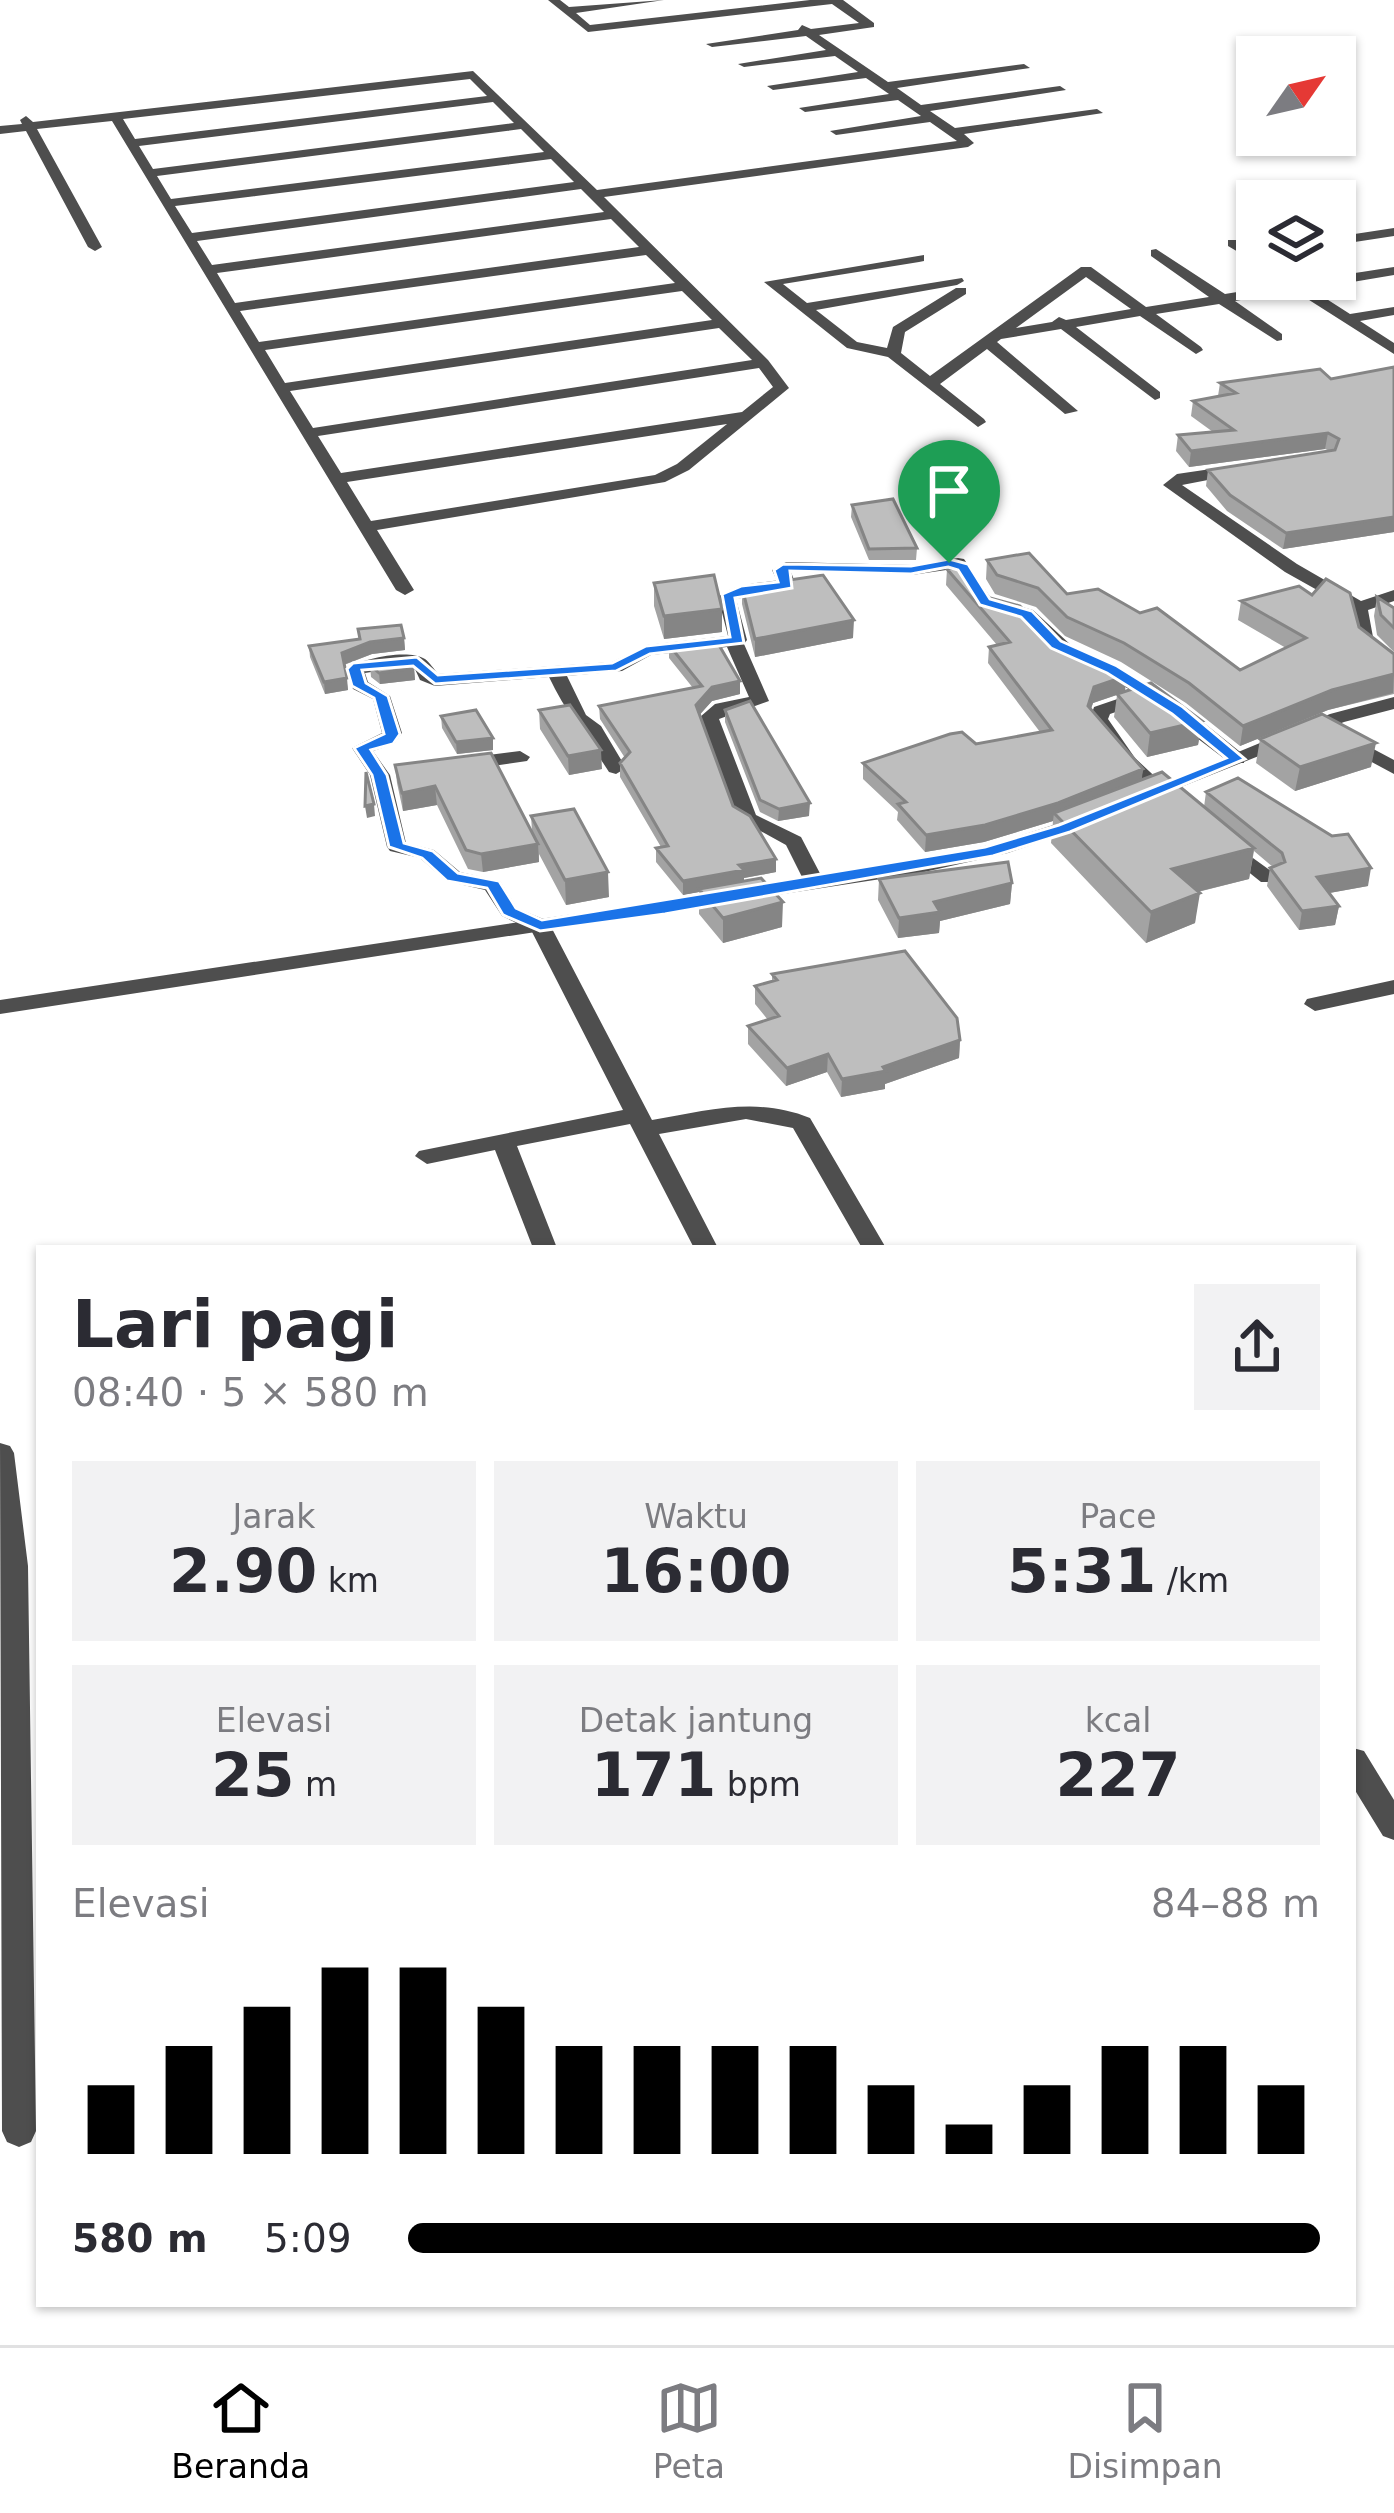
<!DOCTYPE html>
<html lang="id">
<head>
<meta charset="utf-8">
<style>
	:root { --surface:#fff; --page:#f2f2f3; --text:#2b2b33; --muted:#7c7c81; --line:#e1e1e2; --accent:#000 }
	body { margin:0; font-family:"DejaVu Sans",sans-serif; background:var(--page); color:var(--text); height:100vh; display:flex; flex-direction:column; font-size:45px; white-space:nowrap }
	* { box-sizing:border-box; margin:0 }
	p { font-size:39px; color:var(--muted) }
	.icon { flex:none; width:66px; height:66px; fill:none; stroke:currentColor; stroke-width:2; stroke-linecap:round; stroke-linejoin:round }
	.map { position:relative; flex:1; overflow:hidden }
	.panel { position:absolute; left:36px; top:1245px; width:1320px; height:1062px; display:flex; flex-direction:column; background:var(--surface); border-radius:0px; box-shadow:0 3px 9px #0004 }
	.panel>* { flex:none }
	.needle { width:78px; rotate:56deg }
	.tools { position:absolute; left:1236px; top:36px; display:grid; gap:24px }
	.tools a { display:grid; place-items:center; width:120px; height:120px; border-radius:0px; background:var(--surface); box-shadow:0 3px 9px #0004; font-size:60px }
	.pin { position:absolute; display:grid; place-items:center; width:102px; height:102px; color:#fff; margin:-123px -51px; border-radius:50% 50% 50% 0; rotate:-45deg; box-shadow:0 0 12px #0007 }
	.pin .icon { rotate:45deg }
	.round { display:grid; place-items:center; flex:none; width:126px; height:126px; border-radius:0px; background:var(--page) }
	.summary { display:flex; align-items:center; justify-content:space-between; height:204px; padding:0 36px }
	h1 { font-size:66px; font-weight:600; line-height:90px }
	.metrics { display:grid; grid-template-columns:repeat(3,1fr); gap:18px; height:204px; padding:12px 36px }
	.metrics div { display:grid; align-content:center; border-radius:0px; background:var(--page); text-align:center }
	.metrics b { font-size:60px; font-weight:600 }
	.metrics small { font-size:33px; font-weight:400 }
	.metrics p { font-size:33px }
	.chart { height:336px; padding:24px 36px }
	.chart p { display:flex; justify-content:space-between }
	.chart svg { width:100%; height:216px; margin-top:12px; stroke:var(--accent); stroke-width:6 }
	ul { padding:0 36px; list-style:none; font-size:39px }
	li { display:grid; grid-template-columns:192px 144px 1fr; align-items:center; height:90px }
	li i { height:30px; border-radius:15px; background:var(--accent) }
	.tabs { display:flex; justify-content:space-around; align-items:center; height:168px; border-top:3px solid var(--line); background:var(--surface); font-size:33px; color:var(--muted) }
	.tabs a { display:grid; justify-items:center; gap:6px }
	.tabs .on { color:var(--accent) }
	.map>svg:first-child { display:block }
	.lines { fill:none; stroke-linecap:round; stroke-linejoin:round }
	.minor { fill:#4e4e4e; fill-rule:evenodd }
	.tertiary { fill:#4e4e4e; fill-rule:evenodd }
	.wall { fill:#a3a3a3 }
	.shaded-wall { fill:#858585 }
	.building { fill:#bebebe; stroke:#858585; stroke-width:3 }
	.route { fill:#1a73e8; stroke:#fff; stroke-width:3; fill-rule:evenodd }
</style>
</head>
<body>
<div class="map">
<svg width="1394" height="2345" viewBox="0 0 1394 2345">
	<rect width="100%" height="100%" fill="#fff"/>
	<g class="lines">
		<path class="minor" d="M548 0H560L569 7 664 0 576 13 590 25 810 0H843L874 23V27L819 35 888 82 1024 64 1030 68 897 88 921 105 1060 86 1066 90 930 111 955 128 1097 109 1103 113 964 134 974 143 968 147 604 197 768 360 789 388 689 470 665 482 377 530 414 590 405 595 396 590 112 121 37 129 102 247 95 251 88 247 26 131 0 134V126L22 124 20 120 26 116 33 122 473 71 597 190 957 141 930 122 836 135 830 131 921 116 898 100 805 112 799 108 889 94 866 78 773 90 767 86 858 72 835 56 744 67 738 64 826 50 806 36 712 47 706 44 798 30 802 25 811 29 859 23 832 4 588 32ZM470 79 487 96 135 139 123 119ZM493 102 514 123 153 169 139 146ZM521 129 544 152 171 199 157 176ZM551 159 574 182 192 233 175 206ZM581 189 604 212 212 265 197 241ZM611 219 639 247 235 303 217 273ZM646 255 675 283 259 342 240 311ZM682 291 712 320 285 383 265 350ZM719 328 752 360 313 428 290 391ZM759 368 773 387 742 412 341 473 318 436ZM727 424 677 464 655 475 371 521 347 482Z
			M1394 228V236L1335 245V237Z
			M1228 240H1238L1257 253V263L1228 246Z
			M1156 249 1225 294C1285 284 1334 276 1394 267V275L1311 289 1350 314 1394 307V315L1360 321 1394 343V354L1295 291 1235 301 1282 334V340L1277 341 1219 304 1156 314 1201 347 1203 350 1196 354 1140 316 1076 327 1160 392V398L1155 400 1061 329 1001 339 997 342 1078 411 1065 414 987 349 940 384 984 419 986 422 978 427 888 357 847 348 764 282 924 255V261L919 262 783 284 807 303 962 278 964 281 957 285 816 310 857 342 887 348 893 327 956 288H966V294L905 332 901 353 930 376 1081 267H1091L1146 307 1209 297 1151 256V250ZM1086 277 1131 309 1066 320 1059 317 1052 322 1016 328Z
			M1238 465 1246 470 1244 473 1182 485 1297 564 1361 601 1394 590V601L1368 610 1373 637 1394 656V672L1358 643 1351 609 1285 572 1163 485 1177 474Z
			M958 558 964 559 991 598 1033 610 1072 646V654H1060L1021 618 979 606 953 569 912 575 794 571 791 572 796 585 793 589 736 599 747 640 744 644 769 701 719 719 756 815 801 837 825 883 815 889 805 883 786 845 737 818 700 717 715 704 749 697 727 647 651 655 622 671 567 676 586 715 601 726 626 768 616 774 609 772C588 739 566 713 549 677L435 686 420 680 414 667 409 666 365 673 368 682 390 696 402 733 394 744 373 751 390 775 406 843 434 850 460 872 500 881 517 908 548 921 652 1120C707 1111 756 1096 810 1118L886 1248H862L793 1128 746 1119 659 1134 718 1248H694L630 1124 517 1146 557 1248H533L495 1150 427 1164 415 1156 419 1151 623 1110 531 930 502 916 485 890 446 881 420 858 390 851 387 847 370 775 352 748 382 733 373 699 353 689 345 669C360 659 408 648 425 659 429 662 435 670 438 674L612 662 647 645 728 636 718 597C735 583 756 583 777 581L772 570 786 562 912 565Z
			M1099 658 1184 707 1244 755V763H1230L1148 701 1110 714 1108 719 1135 758 1178 798 1168 804 1161 802 1121 766 1090 719 1094 707 1135 693 1093 667 1090 663Z
			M1347 735 1394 760V774L1340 745V737Z
			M520 751 530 757 527 761 465 770 455 764 465 758Z
			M1228 840 1275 874 1278 878 1275 882H1261L1221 850V842Z
			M1394 980V994L1315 1011 1304 1004 1307 999Z
			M0 1443 10 1446 14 1453 28 1566 36 2131 31 2142 19 2147 7 2142 2 2131Z
			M1353 1748 1364 1751 1394 1800V1840L1383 1836 1353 1787Z"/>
		<path class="tertiary" d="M1394 697V709L1344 722 1156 797 1149 799 1139 793 1330 714Z
			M1078 817 1085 819V827L1008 853 920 873 0 1014V1000L880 868 994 844Z"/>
	</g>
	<path class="wall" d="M1394 367V532L1283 549 1227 511 1206 486 1208 470 1330 451 1325 449 1189 467 1176 451 1178 435 1213 432 1191 416 1193 401 1218 396 1220 383 1331 379Z
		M852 505 917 548 916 560H869L851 517Z
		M987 560 1240 670 1286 648 1238 620 1241 601 1359 627 1394 654V694L1328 710 1240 746 1186 703 1121 662 1065 636 1036 607 995 594 986 579Z
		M947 569 979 595 1049 636 1126 676 1125 691 1202 721 1198 745 1147 757 1114 717 1117 695 1093 703 1091 709 1143 769 1141 780 1204 807 1206 792 1368 886 1329 893 1339 906 1335 925 1299 930 1267 886 1270 868 1273 867 1254 851 1249 879 1198 892 1195 923 1146 943 1051 843 1053 821 984 842 925 852 897 820 898 812 863 779V763L1040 732 988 663 989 647 997 645 946 585Z
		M654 583 722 609V632L664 639 654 606Z
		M742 587 853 638 755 657 742 604Z
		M1377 597 1394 608V652L1377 635 1374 616Z
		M358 629 404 638 405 650 372 654 344 665 348 690 325 694 310 657 309 646 359 639Z
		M669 645 740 694 712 701 699 715 733 806 776 872 744 878V881L782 927 723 943 699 914V892L683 895 656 862V848L661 847 620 777V763L625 758 600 719 599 706 693 688 669 658Z
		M370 665 414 668 415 680 380 684 371 677Z
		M539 710 602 769 569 775 540 729Z
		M725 710 809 816 778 821 760 812 725 722Z
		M441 716 493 738V750L457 754 442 728Z
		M1260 739 1371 767 1295 791 1256 763Z
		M395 765 532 831 531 816 609 897 566 905 539 854V862L483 872 468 869 437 805 403 811 397 783Z
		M879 879 1012 883 1010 904 940 921 939 933 898 938 878 900Z
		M772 974 960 1040 959 1058 885 1084V1089L841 1097 827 1072 786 1086 748 1044V1026L768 1020 755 1004V986L772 981Z"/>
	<path class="shaded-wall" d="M1328 433 1325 449 1189 467 1191 451Z
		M1394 517V532L1283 549 1286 533Z
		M722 609V632L664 639V616Z
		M854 620 853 638 755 657V639Z
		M404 638 405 650 372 654 343 665 342 653 370 642Z
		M414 668 415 680 380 684 379 673Z
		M1394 674 1393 693 1328 710 1240 746 1243 726 1332 690Z
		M1126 676 1125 692 1093 703 1086 722 1088 706 1094 687Z
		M347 678 348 690 325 694 324 682Z
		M740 681V694L712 701 696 719V705L712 687Z
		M1202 721 1198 745 1147 757 1150 733Z
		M493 738V750L457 754 456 742Z
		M1376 743 1371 767 1295 791 1300 767Z
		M601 750 602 769 569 775 568 756Z
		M1143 769 1141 786 1054 813 1053 821 984 842 925 852 926 835Z
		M435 786 437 805 403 811 402 793Z
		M810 803 809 816 778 821 779 809Z
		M374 804 375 816 367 818 365 806Z
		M538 844 539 862 483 872 481 854Z
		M1254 848 1249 879 1168 899 1172 869Z
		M776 859V872L744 878V884L699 889V892L683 895V881L739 865Z
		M1371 868 1368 886 1313 896 1317 877Z
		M608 872 609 897 566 905 565 880Z
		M1012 883 1010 904 940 921 939 933 898 938 899 918 934 902Z
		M1200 893 1195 923 1146 943 1151 912Z
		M783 902 782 927 723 943V918Z
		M1339 906 1335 925 1299 930 1302 911Z
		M960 1040 959 1058 885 1084V1089L841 1097 842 1079Z
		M828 1054 827 1072 786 1086 787 1068Z"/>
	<path class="building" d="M1394 367V517L1286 533 1230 495 1208 470 1335 450 1339 439 1328 433 1191 451 1178 435 1234 430 1193 401 1236 393 1220 383 1320 369 1331 379Z
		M893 499 917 548 869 549 852 505Z
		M1029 553 1067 594 1098 589 1140 613 1157 608 1240 670 1306 638 1241 601 1299 586 1312 595 1326 579 1350 593 1359 627 1394 654V674L1332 690 1243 726 1189 683 1124 643 1067 617 1038 588 997 575 987 560Z
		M961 567 979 595 1020 606 1049 636 1126 676 1094 687 1088 706 1143 769 1058 803 985 825 926 835 898 804 906 802 863 763 950 734 962 732 976 744 1052 730 989 647 1010 642 947 569Z
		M714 575 722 609 664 616 654 583Z
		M823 575 854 620 755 639 742 587Z
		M1377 597 1394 608V628L1381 615Z
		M401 625 404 638 370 642 342 653 347 678 324 682 309 646 360 639 358 629Z
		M716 640 740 681 712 687 696 705 733 806 750 816 776 859 739 865 744 870 683 881 656 848 668 846 620 763 630 752 599 706 702 686 669 645Z
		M408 659 414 668 379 673 370 665Z
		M1151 683 1202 721 1150 733 1117 694Z
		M750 701 810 803 779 809 760 800 725 710Z
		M570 705 601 750 568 756 539 710Z
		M476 710 493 738 456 742 441 716Z
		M1322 714 1376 743 1300 767 1260 739Z
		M491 753 538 844 481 854 466 850 435 786 402 793 395 765Z
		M366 772 374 804 365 806Z
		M1162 772 1254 848 1172 869 1200 893 1151 912 1054 813Z
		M1238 778 1332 836 1348 834 1371 868 1317 877 1339 906 1302 911 1270 868 1285 862 1282 853 1206 792Z
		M574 809 608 872 565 880 531 816Z
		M1008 862 1012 883 934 902 940 912 899 918 879 879Z
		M761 878 783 902 723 918 699 889Z
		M905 951 957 1018 960 1040 883 1067 886 1071 842 1079 828 1054 787 1068 748 1026 779 1016 755 986 777 980 772 974Z"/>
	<path class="route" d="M949 559 968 564 990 599 1032 611 1061 641 1117 666 1183 707 1245 759 1070 832 993 856 665 914 540 931 503 915 487 888 447 881 422 858 389 847 372 775 354 748 384 734 374 698 352 686 347 669 353 663 417 657 438 675 612 663 646 646 730 637 722 594 741 586 778 582 774 570 783 564 911 566ZM948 567 958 570 980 605 1021 617 1051 648 1107 673 1172 714 1226 758 1059 825 985 847 542 920 516 908 499 881 458 873 433 851 404 843 387 775 371 750 393 744 400 734 388 696 366 683 362 670 413 666 435 684 616 671 650 654 744 643 735 598 792 588 790 571 911 574Z"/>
</svg>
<div class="tools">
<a><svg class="needle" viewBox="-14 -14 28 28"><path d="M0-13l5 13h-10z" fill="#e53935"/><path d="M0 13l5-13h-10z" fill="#7c7c81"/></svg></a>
<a><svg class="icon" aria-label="layers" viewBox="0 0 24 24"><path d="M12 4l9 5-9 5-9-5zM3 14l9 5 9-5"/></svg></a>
</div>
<div class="pin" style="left:949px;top:563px;background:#1e9e55"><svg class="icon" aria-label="arrive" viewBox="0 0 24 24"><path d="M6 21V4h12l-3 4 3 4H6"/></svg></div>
<section class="panel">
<div class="summary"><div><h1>Lari pagi</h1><p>08:40 · 5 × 580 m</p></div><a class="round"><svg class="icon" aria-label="share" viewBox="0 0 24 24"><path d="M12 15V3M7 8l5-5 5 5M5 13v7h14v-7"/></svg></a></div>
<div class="metrics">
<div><p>Jarak</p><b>2.90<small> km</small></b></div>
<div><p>Waktu</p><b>16:00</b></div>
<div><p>Pace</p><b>5:31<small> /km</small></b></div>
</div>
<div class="metrics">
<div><p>Elevasi</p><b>25<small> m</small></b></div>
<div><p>Detak jantung</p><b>171<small> bpm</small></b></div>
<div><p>kcal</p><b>227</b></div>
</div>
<div class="chart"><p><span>Elevasi</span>84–88 m</p>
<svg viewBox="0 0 160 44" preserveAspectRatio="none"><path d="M5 44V30M15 44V22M25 44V14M35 44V6M45 44V6M55 44V14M65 44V22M75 44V22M85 44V22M95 44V22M105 44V30M115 44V38M125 44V30M135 44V22M145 44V22M155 44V30"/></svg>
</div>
<ul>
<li><b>580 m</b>5:09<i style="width:100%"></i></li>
</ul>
</section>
</div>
<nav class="tabs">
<a class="on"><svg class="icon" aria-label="home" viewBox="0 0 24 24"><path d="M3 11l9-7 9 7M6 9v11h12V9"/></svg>Beranda</a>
<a><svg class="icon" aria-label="map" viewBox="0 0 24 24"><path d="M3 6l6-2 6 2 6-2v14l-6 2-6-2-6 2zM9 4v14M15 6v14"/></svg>Peta</a>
<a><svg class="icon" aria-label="saved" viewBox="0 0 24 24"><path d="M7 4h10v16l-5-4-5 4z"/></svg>Disimpan</a>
</nav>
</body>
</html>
